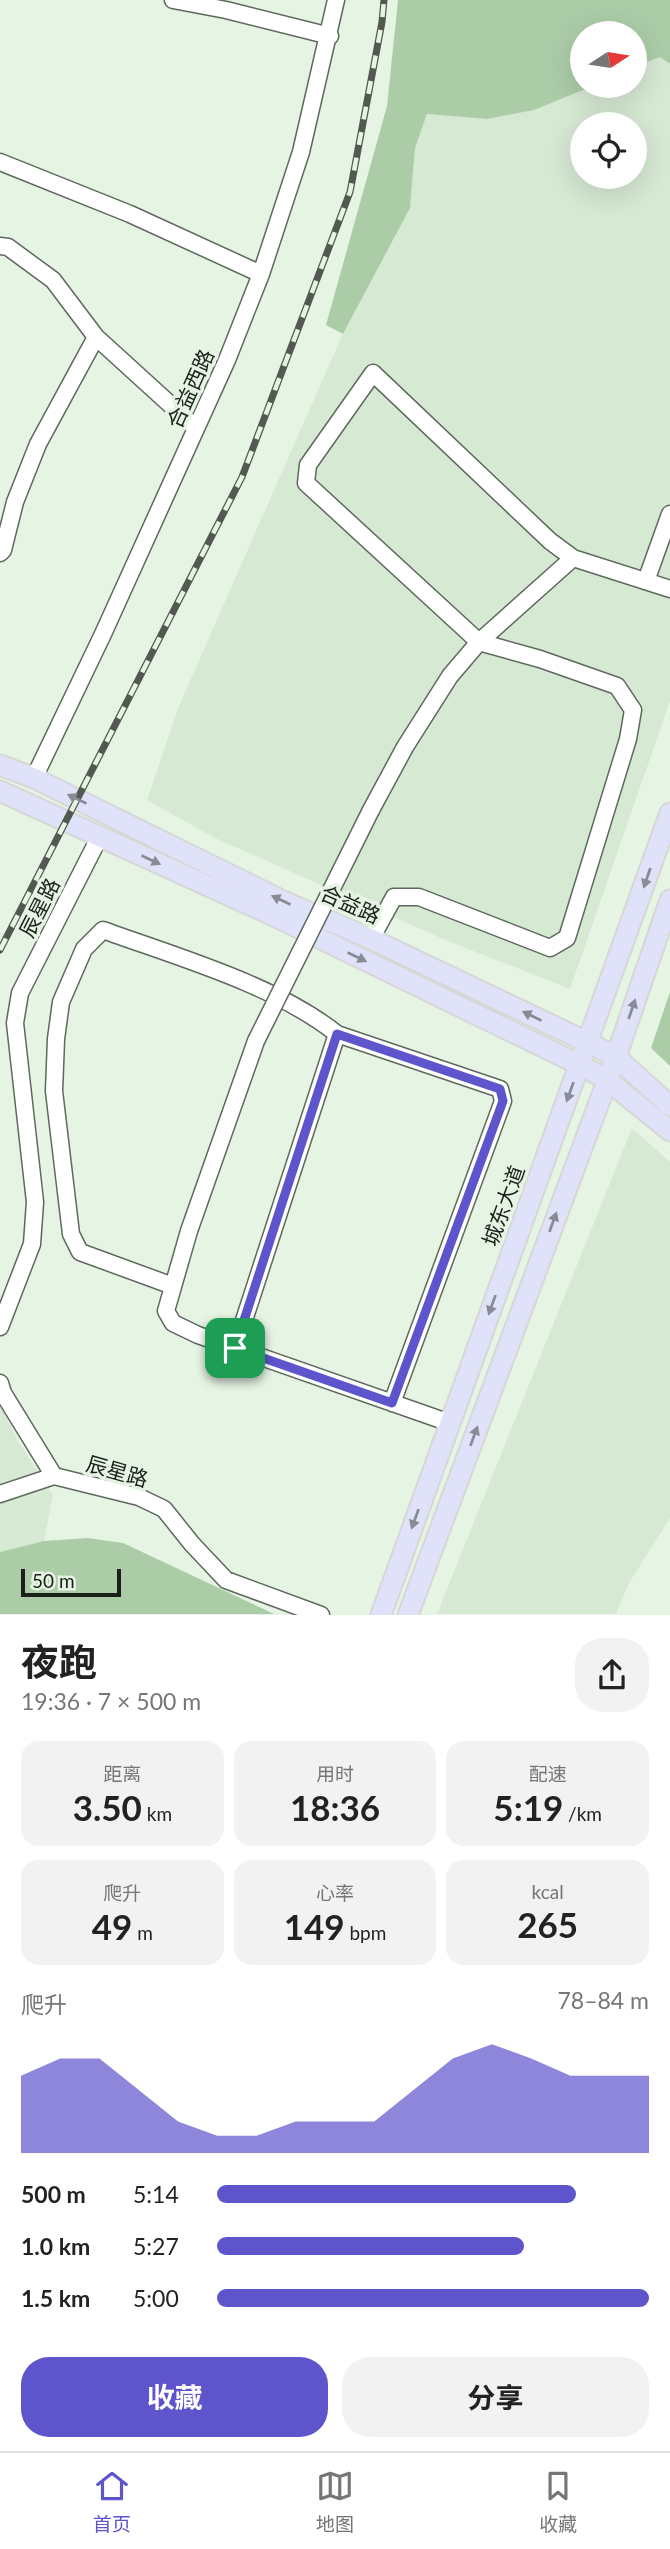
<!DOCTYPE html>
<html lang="zh">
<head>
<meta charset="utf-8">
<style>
	:root { --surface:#fff; --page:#f2f2f2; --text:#222; --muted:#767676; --line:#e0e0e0; --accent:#5e54cc }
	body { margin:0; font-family:Lato,"Noto Sans SC",sans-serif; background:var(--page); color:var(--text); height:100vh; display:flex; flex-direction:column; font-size:26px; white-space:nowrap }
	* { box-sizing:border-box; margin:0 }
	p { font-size:23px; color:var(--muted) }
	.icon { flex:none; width:38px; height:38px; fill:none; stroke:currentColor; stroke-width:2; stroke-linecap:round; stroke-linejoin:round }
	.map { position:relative; height:1615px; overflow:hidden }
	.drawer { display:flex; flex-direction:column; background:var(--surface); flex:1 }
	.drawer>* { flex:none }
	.needle { width:46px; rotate:78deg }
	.buttons { position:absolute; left:570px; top:21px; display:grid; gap:14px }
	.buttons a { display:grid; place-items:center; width:77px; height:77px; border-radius:50%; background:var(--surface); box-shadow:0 7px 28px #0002; font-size:35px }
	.scale { position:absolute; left:21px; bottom:18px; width:100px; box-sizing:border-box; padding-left:7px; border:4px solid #1b201a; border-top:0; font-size:19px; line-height:24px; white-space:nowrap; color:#1b201a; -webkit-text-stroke:5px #e6f4e4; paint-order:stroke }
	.pin { position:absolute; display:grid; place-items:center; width:60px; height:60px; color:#fff; margin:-30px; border-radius:14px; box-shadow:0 4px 10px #0006 }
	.round { display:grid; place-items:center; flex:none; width:74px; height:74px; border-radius:28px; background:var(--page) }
	.summary { display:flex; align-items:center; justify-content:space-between; height:119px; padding:0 21px }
	h1 { font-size:38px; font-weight:700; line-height:52px }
	.metrics { display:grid; grid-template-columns:repeat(3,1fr); gap:10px; height:119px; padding:7px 21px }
	.metrics div { display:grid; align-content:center; border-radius:18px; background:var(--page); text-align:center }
	.metrics b { font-size:35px; font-weight:700 }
	.metrics small { font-size:19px; font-weight:400 }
	.metrics p { font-size:19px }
	.chart { height:196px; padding:14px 21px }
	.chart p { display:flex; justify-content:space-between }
	.chart svg { width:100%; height:126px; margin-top:7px; fill:var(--accent); opacity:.7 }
	.primary-button { display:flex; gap:14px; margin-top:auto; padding:14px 21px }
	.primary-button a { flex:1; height:80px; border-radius:28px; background:var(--accent); color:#fff; font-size:28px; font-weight:700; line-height:80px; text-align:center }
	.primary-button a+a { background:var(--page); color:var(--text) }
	ul { padding:0 21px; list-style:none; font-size:23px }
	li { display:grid; grid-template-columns:112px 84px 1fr; align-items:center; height:52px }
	li i { height:18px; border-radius:9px; background:var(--accent) }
	.tab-bar { display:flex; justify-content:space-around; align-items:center; height:98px; border-top:2px solid var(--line); background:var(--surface); font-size:19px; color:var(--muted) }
	.tab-bar a { display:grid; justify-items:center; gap:4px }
	.tab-bar .active { color:var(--accent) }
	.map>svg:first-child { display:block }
	.built { fill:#d6e9d3; fill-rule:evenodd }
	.green { fill:#accca8 }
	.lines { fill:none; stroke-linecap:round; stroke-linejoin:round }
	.minor-casing { stroke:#5d695c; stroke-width:19 }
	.major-casing { stroke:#d6d7d6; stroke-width:23 }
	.minor { stroke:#fff; stroke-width:16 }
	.major { stroke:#e0e2f9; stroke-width:19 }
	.rail-casing { stroke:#525950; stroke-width:7 }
	.rail { stroke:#e6f4e4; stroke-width:4.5; stroke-dasharray:13; stroke-linecap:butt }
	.minor-bridge-casing { stroke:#5d695c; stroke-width:19; stroke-linecap:butt }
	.minor-bridge { stroke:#fff; stroke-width:16 }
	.oneway { fill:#878b95 }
	.route-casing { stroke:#fff; stroke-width:14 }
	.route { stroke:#5e54cc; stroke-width:9 }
	.labels { text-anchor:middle; stroke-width:7; stroke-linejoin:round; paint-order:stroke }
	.street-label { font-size:21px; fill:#1b201a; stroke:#e6f4e4 }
</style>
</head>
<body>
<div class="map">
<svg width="670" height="1615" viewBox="0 0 670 1615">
	<rect width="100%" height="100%" fill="#e6f4e4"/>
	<path class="built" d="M660 56 670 64V701L570 989 443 939 215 838 147 800 179 706 315 397 343 334 410 208 415 148 427 114 487 119 534 110 593 86H635V67ZM583 124H635V177H583Z
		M632 1128 670 1162V1518L629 1583 616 1614H437Z
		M0 1404 18 1441 53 1495 44 1541 0 1552Z"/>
	<path class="green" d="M398 0H670V64L660 57 635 67V33H583V86H593L534 110 487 119 427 114 415 148 410 208 343 334 326 325 387 106Z
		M670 992V1066L651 1048Z
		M88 1538 123 1543 274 1614H0V1552L44 1541Z"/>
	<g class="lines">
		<defs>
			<path id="minor" d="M173 0 226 10 330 36
				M0 162 130 214 261 274
				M0 246 8 247 53 280 96 337 196 428
				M0 553 3 550 15 502 38 444 96 337
				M646 581 670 514
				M34 778 103 634 227 360 261 274 301 152 336 0
				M371 810 405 747 450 676 479 642 573 558
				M371 939 394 897H419L550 948 567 938 628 739 633 710 617 686 540 659 479 642 306 483 308 465 373 373 550 541 573 558 670 589
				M256 1041 189 1231 166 1311 173 1323 198 1335 450 1423
				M173 1286 80 1252 71 1234 54 1091 56 1039 61 1002 84 949 103 930C177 957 276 985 337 1034L500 1089 503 1101 392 1403
				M0 1327 32 1244 35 1202 15 1023 20 993 100 836
				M235 1348 337 1034
				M0 1383 3 1393 54 1476 139 1497 164 1509 192 1544 226 1580 321 1615
				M0 1494 54 1476"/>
			<path id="major" d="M0 765 34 778 281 900 371 939 589 1043 616 1057 670 1106
				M0 791 274 916 580 1065 606 1079 670 1131
				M381 1615 670 813
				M408 1615 616 1057 670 900"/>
		</defs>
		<use href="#minor" class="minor-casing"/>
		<use href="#major" class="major-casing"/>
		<use href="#minor" class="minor"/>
		<use href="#major" class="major"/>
		<defs>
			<path id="rail" d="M0 950 242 477 350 192 382 22 384 0"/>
		</defs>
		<use href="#rail" class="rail-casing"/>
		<use href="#rail" class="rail"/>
		<defs>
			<path id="minor-bridge" d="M256 1041 371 810"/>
		</defs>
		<use href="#minor-bridge" class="minor-bridge-casing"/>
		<use href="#minor-bridge" class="minor-bridge"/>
	</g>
	<defs><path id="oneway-solid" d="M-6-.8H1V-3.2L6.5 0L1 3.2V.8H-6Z" transform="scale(1.75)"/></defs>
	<g class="oneway">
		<use href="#oneway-solid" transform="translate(77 799) rotate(-154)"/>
		<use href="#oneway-solid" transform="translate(151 860) rotate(25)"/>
		<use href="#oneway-solid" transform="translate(647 878) rotate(109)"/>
		<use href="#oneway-solid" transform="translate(281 900) rotate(-155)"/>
		<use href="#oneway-solid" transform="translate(357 957) rotate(26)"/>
		<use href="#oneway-solid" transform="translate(632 1009) rotate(-71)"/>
		<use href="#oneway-solid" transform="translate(532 1016) rotate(-154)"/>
		<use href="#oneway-solid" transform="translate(570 1092) rotate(110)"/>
		<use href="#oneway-solid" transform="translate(553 1222) rotate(-70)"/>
		<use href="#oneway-solid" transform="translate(492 1305) rotate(110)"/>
		<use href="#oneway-solid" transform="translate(474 1436) rotate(-70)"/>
		<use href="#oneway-solid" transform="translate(415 1519) rotate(110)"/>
	</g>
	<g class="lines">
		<defs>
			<path id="route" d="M337 1034 500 1089 503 1101 392 1403 235 1348Z"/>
		</defs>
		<use href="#route" class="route-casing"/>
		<use href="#route" class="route"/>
	</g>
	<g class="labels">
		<g class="street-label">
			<text transform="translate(191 389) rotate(-66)" y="7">合益西路</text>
			<text transform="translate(350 905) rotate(24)" y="7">合益路</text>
			<text transform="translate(40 908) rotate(-63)" y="7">辰星路</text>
			<text transform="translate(504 1206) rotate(-70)" y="7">城东大道</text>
			<text transform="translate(117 1472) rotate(16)" y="7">辰星路</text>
		</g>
	</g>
</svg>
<div class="buttons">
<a><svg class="needle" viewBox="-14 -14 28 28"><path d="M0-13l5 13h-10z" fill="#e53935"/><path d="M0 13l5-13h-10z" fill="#767676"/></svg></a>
<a><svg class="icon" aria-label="locate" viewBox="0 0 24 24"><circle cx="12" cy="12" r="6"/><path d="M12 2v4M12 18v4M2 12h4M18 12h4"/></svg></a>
</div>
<div class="scale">50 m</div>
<div class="pin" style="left:235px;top:1348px;background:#1e9e55"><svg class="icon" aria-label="arrive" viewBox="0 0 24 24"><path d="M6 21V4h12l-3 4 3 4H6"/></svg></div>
</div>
<section class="drawer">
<div class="summary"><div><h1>夜跑</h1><p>19:36 · 7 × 500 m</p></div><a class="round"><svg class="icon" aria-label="share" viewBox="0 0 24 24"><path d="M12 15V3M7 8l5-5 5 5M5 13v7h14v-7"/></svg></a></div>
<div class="metrics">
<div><p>距离</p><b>3.50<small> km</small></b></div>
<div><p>用时</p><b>18:36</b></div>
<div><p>配速</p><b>5:19<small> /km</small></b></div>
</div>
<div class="metrics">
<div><p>爬升</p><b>49<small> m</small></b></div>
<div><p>心率</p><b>149<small> bpm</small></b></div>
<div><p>kcal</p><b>265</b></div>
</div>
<div class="chart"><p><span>爬升</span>78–84 m</p>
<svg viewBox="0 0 160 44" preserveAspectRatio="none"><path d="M0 44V17L10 11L20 11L30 22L40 33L50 38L60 38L70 33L80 33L90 33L100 22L110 11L120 6L130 11L140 17L150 17L160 17V44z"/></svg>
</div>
<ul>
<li><b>500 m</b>5:14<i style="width:83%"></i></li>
<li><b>1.0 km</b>5:27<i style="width:71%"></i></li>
<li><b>1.5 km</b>5:00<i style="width:100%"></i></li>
</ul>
<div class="primary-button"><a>收藏</a><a>分享</a></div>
</section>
<nav class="tab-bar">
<a class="active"><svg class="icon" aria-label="home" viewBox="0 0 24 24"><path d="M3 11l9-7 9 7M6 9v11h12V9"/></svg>首页</a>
<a><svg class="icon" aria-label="map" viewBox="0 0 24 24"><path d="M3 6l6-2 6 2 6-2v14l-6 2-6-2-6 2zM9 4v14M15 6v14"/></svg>地图</a>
<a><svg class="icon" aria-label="saved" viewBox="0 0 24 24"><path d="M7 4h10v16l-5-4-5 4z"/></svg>收藏</a>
</nav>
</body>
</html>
